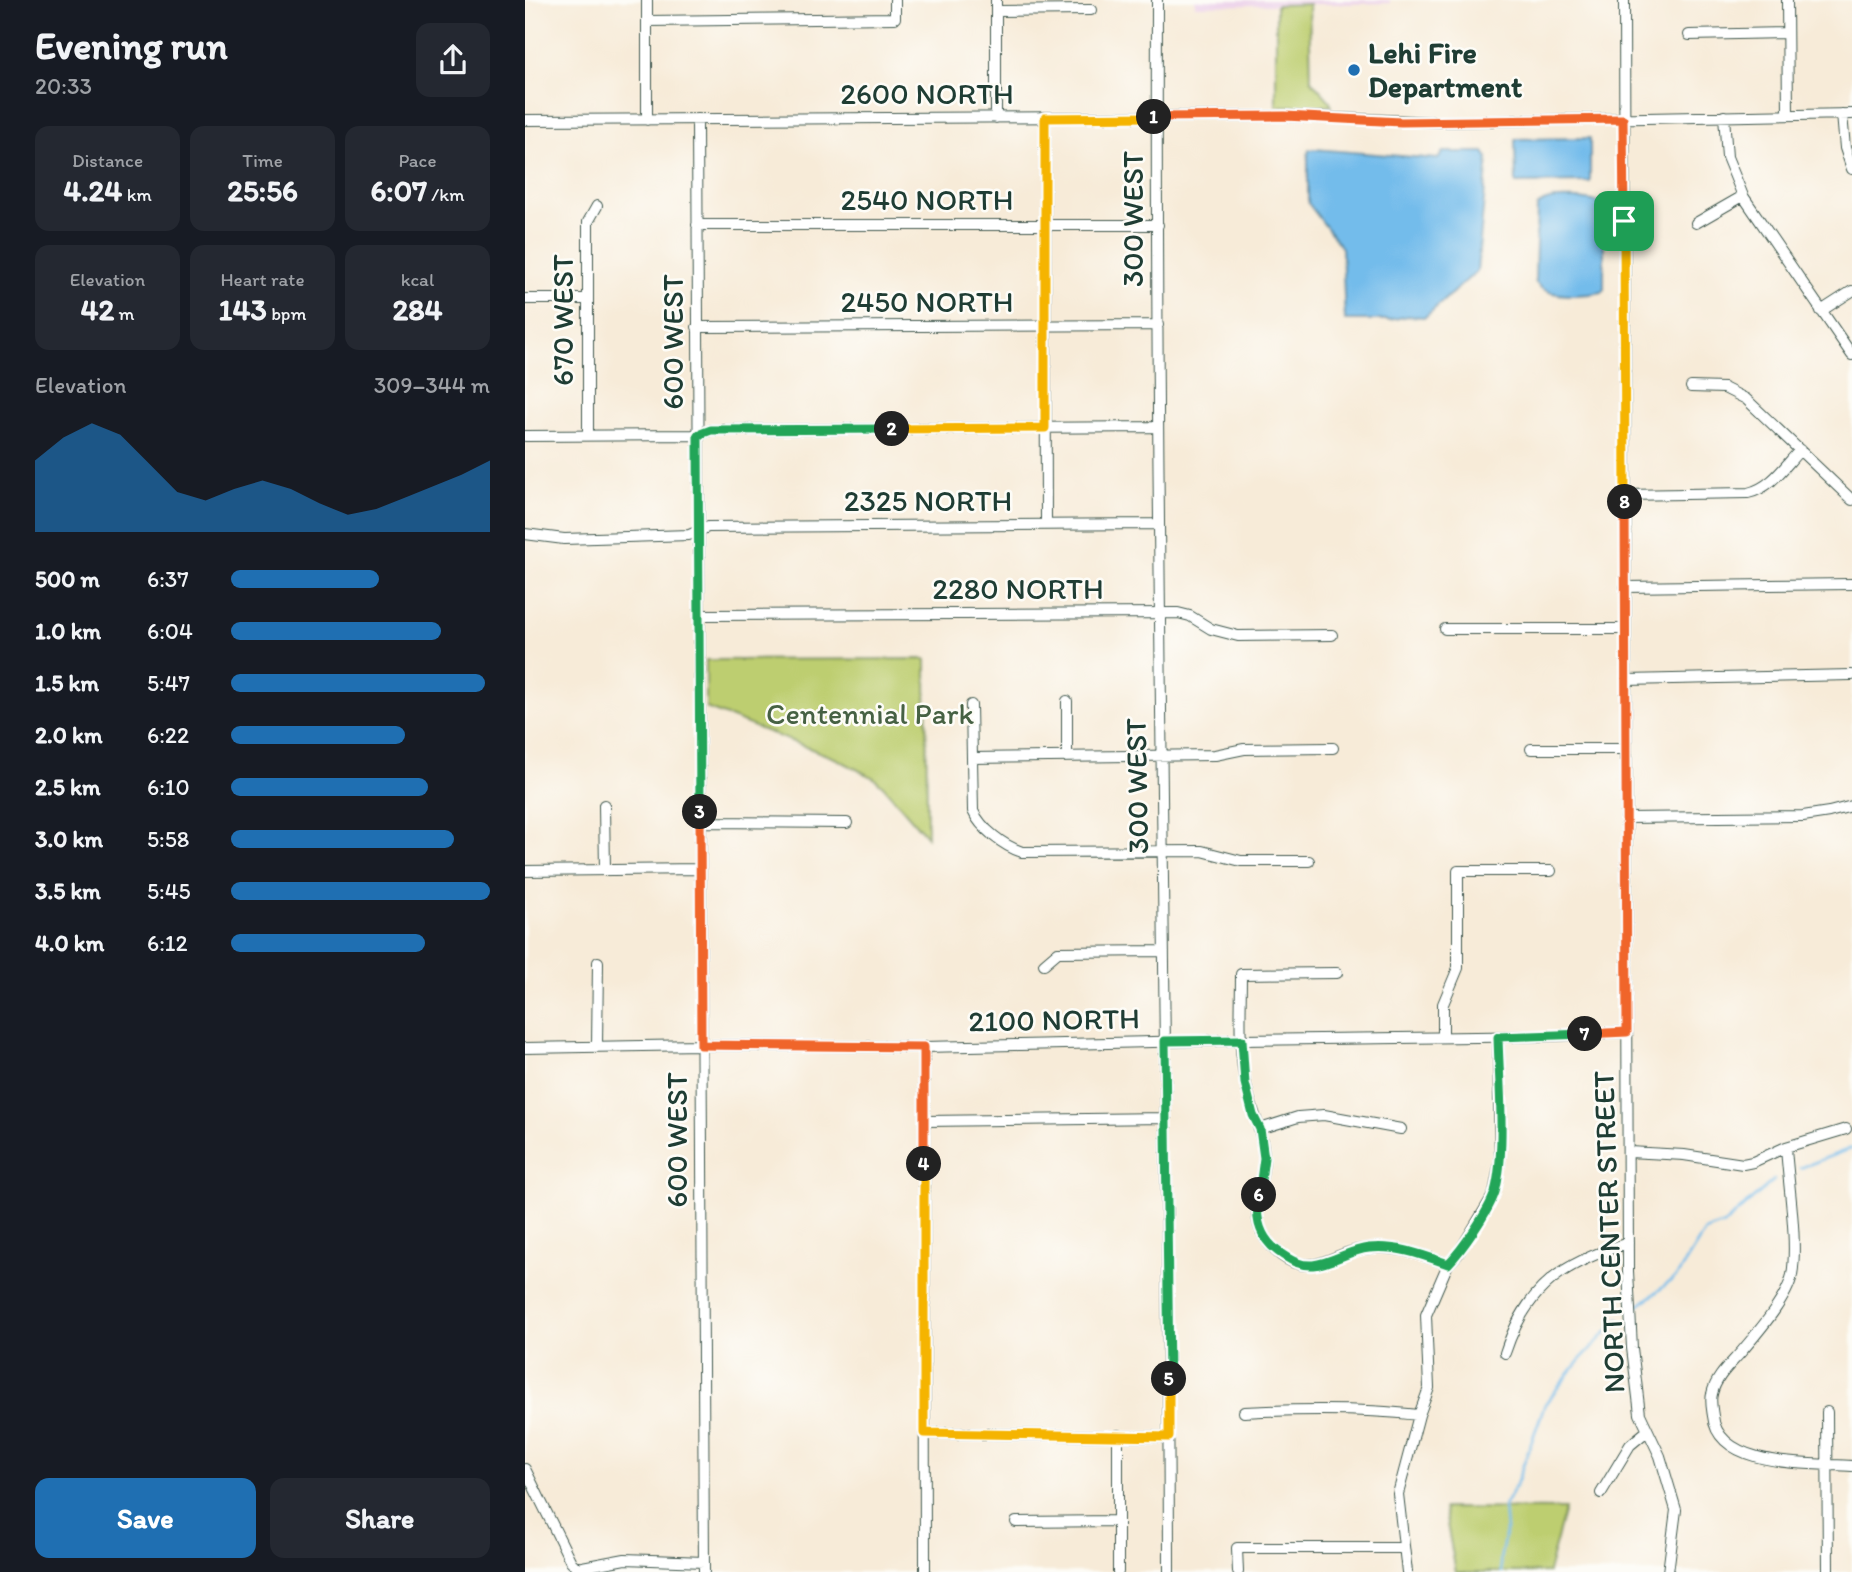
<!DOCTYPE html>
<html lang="en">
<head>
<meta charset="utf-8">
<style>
	:root { --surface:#171b24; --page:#242831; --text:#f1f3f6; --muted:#9ea1a6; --accent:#1f6fb2 }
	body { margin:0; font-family:Itim,sans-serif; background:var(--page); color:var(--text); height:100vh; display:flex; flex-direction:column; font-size:26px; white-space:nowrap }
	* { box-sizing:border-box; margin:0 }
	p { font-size:23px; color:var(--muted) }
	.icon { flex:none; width:38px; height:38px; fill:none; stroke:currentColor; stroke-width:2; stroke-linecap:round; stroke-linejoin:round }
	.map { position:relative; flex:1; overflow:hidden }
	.sheet { display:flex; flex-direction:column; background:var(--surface); width:525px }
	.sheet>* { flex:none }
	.pin { position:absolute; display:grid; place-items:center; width:60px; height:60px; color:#fff; margin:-30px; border-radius:14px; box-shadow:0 4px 10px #0006 }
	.km { position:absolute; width:35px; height:35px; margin:-18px; border-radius:50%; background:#222; color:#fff; font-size:19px; line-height:35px; text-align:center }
	.round { display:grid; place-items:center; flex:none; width:74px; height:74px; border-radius:14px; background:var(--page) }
	.head { display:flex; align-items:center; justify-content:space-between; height:119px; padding:0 35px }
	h1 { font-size:38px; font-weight:800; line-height:52px }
	.figures { display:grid; grid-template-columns:repeat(3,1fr); gap:10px; height:119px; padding:7px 35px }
	.figures div { display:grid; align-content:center; border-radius:14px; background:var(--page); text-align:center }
	.figures b { font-size:30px; font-weight:800 }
	.figures small { font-size:19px; font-weight:400 }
	.figures p { font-size:19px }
	.chart { height:196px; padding:14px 35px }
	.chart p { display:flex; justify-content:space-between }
	.chart svg { width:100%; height:126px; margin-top:7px; fill:var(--accent); opacity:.7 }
	.cta { display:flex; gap:14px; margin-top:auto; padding:14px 35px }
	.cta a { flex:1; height:80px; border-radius:14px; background:var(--accent); color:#fff; font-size:28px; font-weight:800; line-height:80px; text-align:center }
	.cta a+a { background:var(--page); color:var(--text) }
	ul { padding:0 35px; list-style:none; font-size:23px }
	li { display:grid; grid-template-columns:112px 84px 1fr; align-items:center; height:52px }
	li i { height:18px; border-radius:9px; background:var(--accent) }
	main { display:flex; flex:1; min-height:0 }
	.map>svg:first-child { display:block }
	.built { fill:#ecd1ea }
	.green { fill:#bdce70; stroke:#6e8652; stroke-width:2 }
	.water { fill:#73bceb; stroke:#497c90; stroke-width:2 }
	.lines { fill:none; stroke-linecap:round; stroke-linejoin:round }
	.stream { stroke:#73bceb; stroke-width:2.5 }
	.minor-casing { stroke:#3f574d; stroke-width:12 }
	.minor { stroke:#fff; stroke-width:10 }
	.split-1-casing { stroke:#fff; stroke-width:14 }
	.split-2-casing { stroke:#fff; stroke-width:14 }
	.split-3-casing { stroke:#fff; stroke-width:14 }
	.split-4-casing { stroke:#fff; stroke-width:14 }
	.split-5-casing { stroke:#fff; stroke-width:14 }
	.split-6-casing { stroke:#fff; stroke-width:14 }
	.split-7-casing { stroke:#fff; stroke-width:14 }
	.split-8-casing { stroke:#fff; stroke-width:14 }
	.split-9-casing { stroke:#fff; stroke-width:14 }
	.split-1 { stroke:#f0652b; stroke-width:9 }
	.split-2 { stroke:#f5b400; stroke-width:9 }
	.split-3 { stroke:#22a559; stroke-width:9 }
	.split-4 { stroke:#f0652b; stroke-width:9 }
	.split-5 { stroke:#f5b400; stroke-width:9 }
	.split-6 { stroke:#22a559; stroke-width:9 }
	.split-7 { stroke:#22a559; stroke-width:9 }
	.split-8 { stroke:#f0652b; stroke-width:9 }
	.split-9 { stroke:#f5b400; stroke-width:9 }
	.poi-dot { fill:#1f6fb2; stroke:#fdfcf7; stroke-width:2.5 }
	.labels { text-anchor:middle; stroke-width:5; stroke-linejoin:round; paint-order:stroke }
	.poi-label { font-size:30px; font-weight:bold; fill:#1f3d34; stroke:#fdfcf7; text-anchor:start }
	.street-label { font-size:30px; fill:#1f3d34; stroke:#fdfcf7 }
	.park-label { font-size:30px; fill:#466143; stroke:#fdfcf7 }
</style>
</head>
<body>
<main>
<section class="sheet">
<div class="head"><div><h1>Evening run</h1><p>20:33</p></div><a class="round"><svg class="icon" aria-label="share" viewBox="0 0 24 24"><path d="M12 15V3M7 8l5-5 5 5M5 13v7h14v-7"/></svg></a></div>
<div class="figures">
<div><p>Distance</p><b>4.24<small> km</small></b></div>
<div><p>Time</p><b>25:56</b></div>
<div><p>Pace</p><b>6:07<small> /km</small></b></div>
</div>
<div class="figures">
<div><p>Elevation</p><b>42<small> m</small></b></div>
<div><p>Heart rate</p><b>143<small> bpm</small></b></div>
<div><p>kcal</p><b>284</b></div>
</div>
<div class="chart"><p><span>Elevation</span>309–344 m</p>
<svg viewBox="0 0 160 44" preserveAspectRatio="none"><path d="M0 44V19L10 11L20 6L30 10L40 20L50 30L60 33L70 29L80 26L90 29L100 34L110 38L120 36L130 32L140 28L150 24L160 19V44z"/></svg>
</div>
<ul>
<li><b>500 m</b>6:37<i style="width:57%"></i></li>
<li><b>1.0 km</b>6:04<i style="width:81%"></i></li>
<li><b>1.5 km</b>5:47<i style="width:98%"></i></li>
<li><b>2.0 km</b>6:22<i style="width:67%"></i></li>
<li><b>2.5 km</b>6:10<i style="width:76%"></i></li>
<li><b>3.0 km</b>5:58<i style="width:86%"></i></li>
<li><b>3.5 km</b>5:45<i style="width:100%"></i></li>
<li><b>4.0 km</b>6:12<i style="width:75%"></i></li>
</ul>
<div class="cta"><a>Save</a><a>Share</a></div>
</section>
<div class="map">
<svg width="1327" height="1572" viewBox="0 0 1327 1572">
	<rect width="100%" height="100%" fill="#fdfcf7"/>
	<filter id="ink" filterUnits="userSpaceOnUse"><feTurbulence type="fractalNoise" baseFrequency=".0143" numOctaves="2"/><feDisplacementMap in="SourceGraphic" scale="14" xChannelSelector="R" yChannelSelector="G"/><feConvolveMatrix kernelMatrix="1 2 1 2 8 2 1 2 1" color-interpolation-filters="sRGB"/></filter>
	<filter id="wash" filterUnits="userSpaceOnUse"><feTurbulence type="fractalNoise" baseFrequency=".00686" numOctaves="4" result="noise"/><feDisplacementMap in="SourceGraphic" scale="28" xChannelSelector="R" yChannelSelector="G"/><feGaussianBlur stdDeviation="1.57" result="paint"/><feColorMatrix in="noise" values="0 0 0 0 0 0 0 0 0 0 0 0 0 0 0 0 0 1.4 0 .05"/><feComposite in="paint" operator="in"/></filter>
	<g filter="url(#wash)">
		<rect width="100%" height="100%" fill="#f7ebd8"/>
		<path class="built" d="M670 0H865V3L670 6Z"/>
		<path class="green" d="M784 4 786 80 805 101 806 106H751V5Z
			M401 659 402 837 359 787 349 778 312 759 181 708V660Z
			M919 1508 1040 1509 1023 1572H931Z"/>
		<path class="water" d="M1065 138V182L991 183 990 139Z
			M789 149 913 159 918 152H959L963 158 952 271 900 317 883 316 865 320H820L817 248 783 203V155L784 150Z
			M1055 199 1074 202 1079 211V289L1077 292C1060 296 1019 299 1010 281L1012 207C1022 196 1041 199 1055 199Z"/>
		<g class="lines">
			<path class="stream" d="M1275 1168 1327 1148
				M1111 1308 1152 1276 1180 1231 1199 1224 1249 1180
				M977 1572 975 1560 981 1529 979 1506 991 1485 1020 1404 1054 1361 1094 1319"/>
		</g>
	</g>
	<g filter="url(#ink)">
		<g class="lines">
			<defs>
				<path id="minor" d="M122 0V120
					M632 0C630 524 643 1048 644 1572
					M1099 0 1103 1271 1107 1348 1115 1414 1135 1456 1151 1510 1143 1572
					M1262 0 1263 115
					M471 11 566 10
					M122 21 370 18V0
					M1164 35 1261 33
					M1317 114 1320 148 1327 169
					M1199 116 1202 157 1218 196 1327 355
					M471 118V0
					M520 118 521 525
					M172 119 179 1572
					M0 120 760 116 914 122 1327 114
					M1171 223 1218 196
					M172 225H633
					M0 299H63
					M1296 311 1327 291
					M172 327 633 325
					M1166 387 1199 388 1221 399 1327 500
					M0 436 173 435 186 430 633 427
					M63 436V222L72 206
					M1099 495 1223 493C1246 488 1259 467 1275 450
					M0 534 39 539 164 535 183 527 634 524
					M1100 587 1327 584
					M174 615 653 613 665 616 686 629 713 636 807 635
					M920 629H1101
					M1101 680 1327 675
					M542 701V757
					M446 705 448 811C456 829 479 846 497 852L677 851 716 861H784
					M1006 749H1100
					M447 758 690 755 719 749 808 748
					M79 805 80 870
					M1101 818 1278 816 1304 812 1327 806
					M175 822 322 823
					M0 871 175 869
					M519 964 533 952 639 951
					M812 973 716 974C716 1010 713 1049 721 1085 726 1110 738 1131 739 1157 739 1179 727 1203 734 1225 739 1242 757 1260 774 1264 794 1268 807 1257 825 1252 859 1241 892 1253 923 1264
					M918 1037V1004L933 968V871H1026
					M72 1047 73 962
					M399 1047 400 1572
					M0 1048 176 1045 399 1047 717 1040 1028 1036 1102 1032
					M400 1121 641 1118
					M735 1129 773 1117 799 1115 876 1129
					M1261 1147C1263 1183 1273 1241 1267 1275 1262 1299 1233 1332 1217 1351 1206 1364 1191 1376 1187 1394 1185 1401 1187 1409 1188 1416 1193 1469 1288 1463 1327 1466
					M1104 1152 1159 1155 1218 1164 1228 1162 1261 1147 1321 1129
					M980 1353C1002 1286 1038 1263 1103 1243
					M719 1412C778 1409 836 1408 894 1415
					M1302 1412 1303 1572
					M399 1433 644 1437
					M593 1435V1572
					M0 1469 46 1562 52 1568 100 1559 179 1562
					M1076 1493 1105 1445 1122 1431
					M491 1522 593 1521
					M713 1572 712 1548H879
					M882 1572 873 1494 894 1415 904 1388 901 1315 923 1264 933 1254 969 1194 975 1161 973 1037"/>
			</defs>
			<use href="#minor" class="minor-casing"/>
			<use href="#minor" class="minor"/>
		</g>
	</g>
	<g class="lines" filter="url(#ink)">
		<defs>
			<path id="split-1" d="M629 117 760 116 876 122 1098 119 1099 221"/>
			<path id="split-2" d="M367 429 520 428V118L629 117"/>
			<path id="split-3" d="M175 812 173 435 186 430 367 429"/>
			<path id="split-4" d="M175 812 176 1045 399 1047V1164"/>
			<path id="split-5" d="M399 1164V1433L644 1437V1379"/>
			<path id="split-6" d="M644 1379 640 1041 717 1040 720 1083 728 1115 735 1129 739 1158 734 1195"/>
			<path id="split-7" d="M734 1195C729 1220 736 1241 758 1255 767 1261 776 1266 788 1265 808 1263 824 1250 844 1248 872 1245 898 1255 923 1264 937 1250 964 1211 970 1192 981 1152 974 1080 973 1037L1060 1034"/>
			<path id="split-8" d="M1060 1034 1102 1032 1100 502"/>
			<path id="split-9" d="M1099 221 1100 502"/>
		</defs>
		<use href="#split-1" class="split-1-casing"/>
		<use href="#split-2" class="split-2-casing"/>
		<use href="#split-3" class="split-3-casing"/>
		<use href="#split-4" class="split-4-casing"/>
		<use href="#split-5" class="split-5-casing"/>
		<use href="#split-6" class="split-6-casing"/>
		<use href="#split-7" class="split-7-casing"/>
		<use href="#split-8" class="split-8-casing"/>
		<use href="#split-9" class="split-9-casing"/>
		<use href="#split-1" class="split-1"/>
		<use href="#split-2" class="split-2"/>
		<use href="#split-3" class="split-3"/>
		<use href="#split-4" class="split-4"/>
		<use href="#split-5" class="split-5"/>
		<use href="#split-6" class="split-6"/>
		<use href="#split-7" class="split-7"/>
		<use href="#split-8" class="split-8"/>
		<use href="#split-9" class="split-9"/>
	</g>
	<circle class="poi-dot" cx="829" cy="70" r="7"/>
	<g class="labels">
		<g class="poi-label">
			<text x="843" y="63">Lehi Fire<tspan x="843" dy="34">Department</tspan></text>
		</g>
		<g class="street-label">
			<text x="402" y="104">2600 NORTH</text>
			<text x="402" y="210">2540 NORTH</text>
			<text transform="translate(608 219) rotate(-90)" y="10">300 WEST</text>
			<text x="402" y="312">2450 NORTH</text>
			<text transform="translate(38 320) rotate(-90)" y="10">670 WEST</text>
			<text transform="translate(148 342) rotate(-90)" y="10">600 WEST</text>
			<text x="403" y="511">2325 NORTH</text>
			<text x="493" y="599">2280 NORTH</text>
			<text transform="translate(612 786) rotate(-91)" y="10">300 WEST</text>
			<text transform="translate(529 1020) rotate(-1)" y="10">2100 NORTH</text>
			<text transform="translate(152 1140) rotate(-90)" y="10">600 WEST</text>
			<text transform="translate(1084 1232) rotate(-92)" y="10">NORTH CENTER STREET</text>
		</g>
		<g class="park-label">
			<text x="345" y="724">Centennial Park</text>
		</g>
	</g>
</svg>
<div class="pin" style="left:1099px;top:221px;background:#1e9e55"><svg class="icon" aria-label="arrive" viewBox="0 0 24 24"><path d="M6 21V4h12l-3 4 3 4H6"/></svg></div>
<b class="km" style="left:629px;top:117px">1</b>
<b class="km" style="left:367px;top:429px">2</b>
<b class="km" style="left:175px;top:812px">3</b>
<b class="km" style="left:399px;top:1164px">4</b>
<b class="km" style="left:644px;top:1379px">5</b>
<b class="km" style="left:734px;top:1195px">6</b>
<b class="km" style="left:1060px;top:1034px">7</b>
<b class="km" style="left:1100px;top:502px">8</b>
</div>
</main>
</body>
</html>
